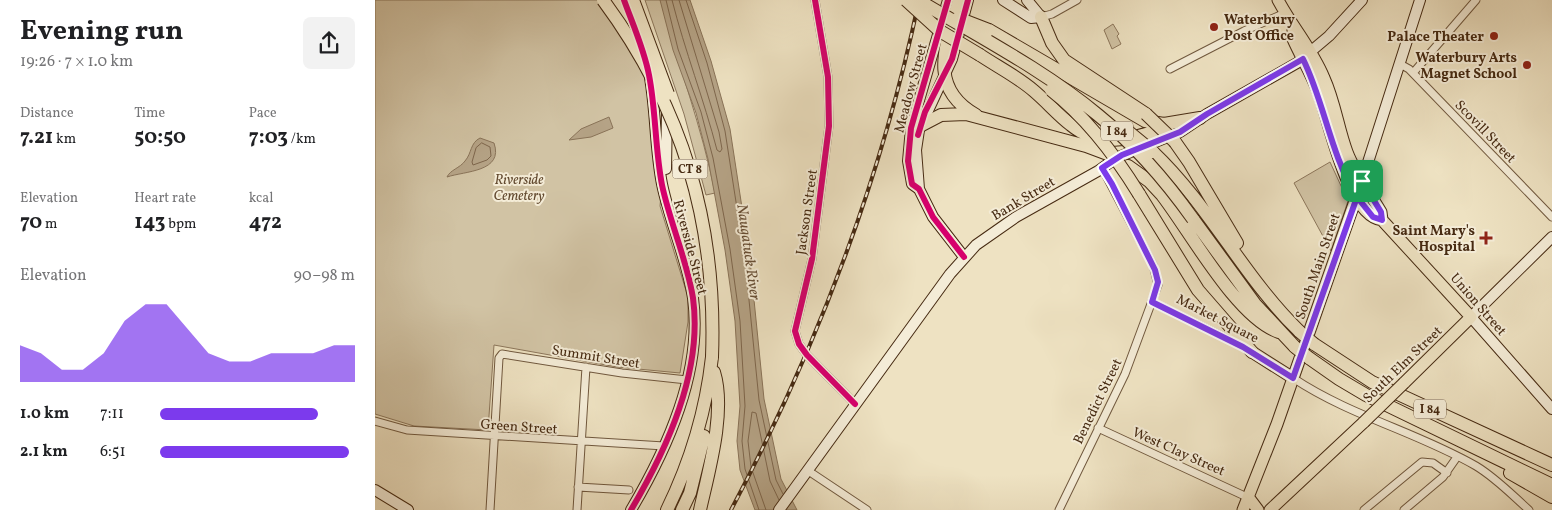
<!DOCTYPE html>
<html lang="en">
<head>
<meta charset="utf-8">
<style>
	:root { --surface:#fff; --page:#f2f2f2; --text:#202124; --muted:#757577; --accent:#7c3aed }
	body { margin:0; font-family:Vollkorn,serif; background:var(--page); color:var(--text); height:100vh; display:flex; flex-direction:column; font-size:19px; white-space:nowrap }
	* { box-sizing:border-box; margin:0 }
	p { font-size:16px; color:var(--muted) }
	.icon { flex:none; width:28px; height:28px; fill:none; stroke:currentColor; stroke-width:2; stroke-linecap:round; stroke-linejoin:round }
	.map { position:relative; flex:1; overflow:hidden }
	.panel { display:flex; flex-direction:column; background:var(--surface); width:375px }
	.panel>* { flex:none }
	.pin { position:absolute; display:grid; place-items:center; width:42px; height:42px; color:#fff; margin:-21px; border-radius:10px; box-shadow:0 2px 8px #0006 }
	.round { display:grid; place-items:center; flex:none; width:52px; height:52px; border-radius:8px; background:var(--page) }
	.head { display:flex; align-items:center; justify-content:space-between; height:85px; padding:0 20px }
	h1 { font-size:28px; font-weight:700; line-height:38px }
	.figures { display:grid; grid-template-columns:repeat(3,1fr); gap:8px; height:85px; padding:5px 20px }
	.figures div { display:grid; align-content:center }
	.figures b { font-size:21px; font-weight:700 }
	.figures small { font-size:14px; font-weight:400 }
	.figures p { font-size:14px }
	.chart { height:140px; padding:10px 20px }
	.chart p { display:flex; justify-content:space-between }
	.chart svg { width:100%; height:90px; margin-top:5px; fill:var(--accent); opacity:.7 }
	ul { padding:0 20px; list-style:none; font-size:16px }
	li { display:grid; grid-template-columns:80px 60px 1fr; align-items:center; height:38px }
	li i { height:12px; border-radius:6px; background:var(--accent) }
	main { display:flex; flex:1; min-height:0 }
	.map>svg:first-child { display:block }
	.green { fill:#d1c3a4; stroke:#8c765b }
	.water { fill:#b5a386; stroke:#897358 }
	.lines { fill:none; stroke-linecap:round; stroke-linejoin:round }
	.shore { stroke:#7e664c; stroke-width:1 }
	.street-casing { stroke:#70583e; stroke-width:9 }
	.secondary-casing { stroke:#462a12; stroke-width:12 }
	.primary-casing { stroke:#462a12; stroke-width:13 }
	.highway-casing { stroke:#462a12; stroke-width:14 }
	.street { stroke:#f4ecd7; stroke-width:7 }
	.secondary { stroke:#f4ecd7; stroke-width:10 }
	.primary { stroke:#eee2c2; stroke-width:11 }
	.highway { stroke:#eee2c2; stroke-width:12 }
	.rail-casing { stroke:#462a12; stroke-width:4 }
	.rail { stroke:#f4ecd7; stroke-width:2; stroke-dasharray:5.5; stroke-linecap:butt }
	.primary-bridge-casing { stroke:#462a12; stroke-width:13; stroke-linecap:butt }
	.highway-bridge-casing { stroke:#462a12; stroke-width:14; stroke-linecap:butt }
	.primary-bridge { stroke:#eee2c2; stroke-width:11 }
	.highway-bridge { stroke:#eee2c2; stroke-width:12 }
	.cycleway-casing { stroke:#f4ecd7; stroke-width:9 }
	.cycleway { stroke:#d6006c; stroke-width:6 }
	.route-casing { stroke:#fff; stroke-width:10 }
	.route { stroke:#7c3aed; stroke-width:6 }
	.poi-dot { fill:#8f2418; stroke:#f4ecd7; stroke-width:2 }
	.labels { text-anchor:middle; stroke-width:4; stroke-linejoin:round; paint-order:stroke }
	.shield { fill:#f4ecd7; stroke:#7a644d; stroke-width:1 }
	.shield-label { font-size:12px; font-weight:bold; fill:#462a12 }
	.poi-label { font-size:14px; font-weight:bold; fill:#462a12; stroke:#f4ecd7; text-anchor:end }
	.street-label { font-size:14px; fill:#462a12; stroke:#f4ecd7 }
	.park-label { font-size:14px; font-style:italic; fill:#62492f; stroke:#f4ecd7 }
	.water-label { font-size:15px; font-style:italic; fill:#674e35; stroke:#f4ecd7 }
</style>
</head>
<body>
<main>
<section class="panel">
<div class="head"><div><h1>Evening run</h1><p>19:26 · 7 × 1.0 km</p></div><a class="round"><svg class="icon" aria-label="share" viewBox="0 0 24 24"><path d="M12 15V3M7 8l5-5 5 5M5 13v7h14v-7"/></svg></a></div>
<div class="figures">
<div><p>Distance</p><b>7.21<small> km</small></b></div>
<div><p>Time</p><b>50:50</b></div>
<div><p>Pace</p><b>7:03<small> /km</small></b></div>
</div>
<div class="figures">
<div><p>Elevation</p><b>70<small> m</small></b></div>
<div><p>Heart rate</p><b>143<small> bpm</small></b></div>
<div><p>kcal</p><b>472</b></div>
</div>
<div class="chart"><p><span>Elevation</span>90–98 m</p>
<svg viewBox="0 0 160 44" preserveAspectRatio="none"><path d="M0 44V26L10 30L20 38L30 38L40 30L50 14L60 6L70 6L80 18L90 30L100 34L110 34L120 30L130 30L140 30L150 26L160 26V44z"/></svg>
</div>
<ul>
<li><b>1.0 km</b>7:11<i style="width:81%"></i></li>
<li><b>2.1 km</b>6:51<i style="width:97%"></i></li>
</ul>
</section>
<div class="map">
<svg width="1177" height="510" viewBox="0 0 1177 510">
	<rect width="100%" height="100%" fill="#eee2c2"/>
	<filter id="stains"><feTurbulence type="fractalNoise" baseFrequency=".004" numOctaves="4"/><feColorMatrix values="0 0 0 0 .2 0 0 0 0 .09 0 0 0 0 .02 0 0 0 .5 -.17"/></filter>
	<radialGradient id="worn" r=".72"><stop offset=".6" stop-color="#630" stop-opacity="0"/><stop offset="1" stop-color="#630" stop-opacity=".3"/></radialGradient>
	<path class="green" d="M0 0H228L278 85 287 185 285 206 313 297V322L305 373 242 367 119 345 113 430 39 426 0 414Z
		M270 0H286C303 65 327 127 340 193L331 195 309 114Z
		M738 24 744 34 742 36 746 44 737 49 729 30Z
		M955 162 973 201 956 251 919 183Z"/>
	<path class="water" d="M285 0H315L336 61 355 129 375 260 389 399 406 479 422 510H380L365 470 362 441 365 406 360 321 350 250 333 159 321 113 298 50Z
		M234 117 238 128 216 137 194 140 206 129Z
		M105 138 119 143C129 172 90 171 72 177 75 170 85 168 90 161 97 153 95 143 105 138Z"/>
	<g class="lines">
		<path class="shore" d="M291 0 303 49 326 112 338 158 355 249 365 321 370 406 367 441 370 469 384 510
			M297 0C310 51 329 100 342 150L345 152 347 149 344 132 304 0
			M311 0 332 63 350 131 370 260 384 400 401 480 408 494
			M107 143 115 147 116 156 112 160 98 165 97 162 101 148Z
			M391 510 376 467 373 441 377 412 381 413 395 481 404 500"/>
		<defs>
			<path id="street" d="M440 0 453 77 454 126 437 259 420 331 424 344 432 355 480 404
				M666 17 677 14 702 0
				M1025 64 1034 69 1177 217
				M795 69 869 31 910 13
				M1038 73 1101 0
				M777 302 869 347
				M918 378C975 416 1042 432 1101 466 1121 478 1137 495 1154 510
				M0 421 32 430 289 446
				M723 428 874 498
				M432 470 492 510
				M203 487 254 490
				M115 510 124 358 127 354 247 373 312 380
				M202 510 211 367
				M684 510 750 374 783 285 778 265 727 168
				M989 510 1047 462 1058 463 1072 473
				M1029 510 1068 477 1082 457"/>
			<path id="secondary" d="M249 0 270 59
				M573 0 536 128 533 161 537 184 544 189 558 217 589 257
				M628 0 656 18 666 17 652 0
				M291 169 292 111
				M987 181 1045 0
				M544 189 541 150 544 130 577 59 593 0
				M1177 237 1096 317 1177 409
				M0 490 33 510
				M256 510C292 449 328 371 318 298 312 259 295 223 287 184 280 149 281 113 275 78
				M404 510 575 274 601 245 641 217 723 171 741 158 805 132 832 114 922 63 954 36 987 0"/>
			<path id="primary" d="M903 0C918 28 937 49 949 78 960 102 963 128 972 152 980 173 994 192 1006 212L1007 220
				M918 29V39C926 57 937 75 944 94 954 121 973 217 1007 220L1096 317 1029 383
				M877 352 918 378
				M874 498 883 510
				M868 510 902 424 987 181
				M895 510 989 422"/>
			<path id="highway" d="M240 0 253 27
				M584 0C572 43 551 87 601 115
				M666 17 677 43 689 60 771 114
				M614 30 770 121 789 124 825 118
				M605 55C623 67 643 77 659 91 672 102 683 115 696 125 726 150 760 138 793 127
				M545 126 566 115 591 114 711 146 735 155
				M800 142 814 162 862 243
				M778 152C835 206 869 278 925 332
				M753 166 774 181 787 195C815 231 862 318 904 332
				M764 194 823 290 877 352
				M818 219 880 304 920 347
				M939 344 997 382 1177 465
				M934 358 964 379 991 395 1177 485
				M1135 473 1177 497
				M292 510C316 461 331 411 337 357
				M307 510 315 493 329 436
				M325 510C334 470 351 411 339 372"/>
		</defs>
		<use href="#street" class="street-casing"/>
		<use href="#secondary" class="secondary-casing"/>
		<use href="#primary" class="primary-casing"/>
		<use href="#highway" class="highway-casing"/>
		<use href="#street" class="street"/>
		<use href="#secondary" class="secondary"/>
		<use href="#primary" class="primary"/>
		<use href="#highway" class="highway"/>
		<defs>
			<path id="rail" d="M356 510C441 350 507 177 544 0"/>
		</defs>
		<use href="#rail" class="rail-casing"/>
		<use href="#rail" class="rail"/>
		<defs>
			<path id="primary-bridge" d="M989 422 1029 383"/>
			<path id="highway-bridge" d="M228 0C308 108 342 224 337 357
				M258 0 293 94
				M531 0 565 31 605 55
				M543 0C603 36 669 70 723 115 760 145 791 181 818 219
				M583 18 614 30
				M676 90C712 118 740 155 764 194
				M771 114 800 142
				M750 129 778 152
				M925 332 939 344
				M920 347 934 358"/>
		</defs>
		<use href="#primary-bridge" class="primary-bridge-casing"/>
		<use href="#highway-bridge" class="highway-bridge-casing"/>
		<use href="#primary-bridge" class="primary-bridge"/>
		<use href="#highway-bridge" class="highway-bridge"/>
		<defs>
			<path id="cycleway" d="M249 0C258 25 269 49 274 75 281 111 280 149 287 185 295 223 312 260 318 298 328 371 292 449 256 510
				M440 0 453 77 454 126 437 259 420 331 424 344 432 355 480 404
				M573 0 536 128 533 161 537 184 544 189 558 217 589 257
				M543 135 550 112 577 59 593 0"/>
		</defs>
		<use href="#cycleway" class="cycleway-casing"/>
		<use href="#cycleway" class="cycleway"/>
	</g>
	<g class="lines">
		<defs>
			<path id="route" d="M987 181 982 197C955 154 950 104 928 59L832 114 805 132 747 155 727 168 737 184 780 270 783 282 777 302 868 347 918 378 982 197 998 217 1007 220 1006 212 987 181"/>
		</defs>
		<use href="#route" class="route-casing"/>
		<use href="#route" class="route"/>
	</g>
	<g class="poi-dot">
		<circle cx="839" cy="27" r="5"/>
		<circle cx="1119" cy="36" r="5"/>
		<circle cx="1152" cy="65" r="5"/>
		<path d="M1108.5 230.5h5v5h5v5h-5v5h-5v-5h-5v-5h5z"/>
	</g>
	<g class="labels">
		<g class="shield">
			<rect x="726" y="121.5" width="32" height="19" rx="4"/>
			<rect x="297.5" y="159.5" width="35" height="19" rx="4"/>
			<rect x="1039" y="399.5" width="32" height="19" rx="4"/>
		</g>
		<g class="shield-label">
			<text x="742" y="135">I 84</text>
			<text x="315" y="173">CT 8</text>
			<text x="1055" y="413">I 84</text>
		</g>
		<g class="poi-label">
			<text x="849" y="24" text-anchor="start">Waterbury<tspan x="849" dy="16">Post Office</tspan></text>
			<text x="1109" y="41">Palace Theater</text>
			<text x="1142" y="62">Waterbury Arts<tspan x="1142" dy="16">Magnet School</tspan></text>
			<text x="1100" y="235">Saint Mary's<tspan x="1100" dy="16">Hospital</tspan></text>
		</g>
		<g class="street-label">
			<text transform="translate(535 88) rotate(-75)" y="5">Meadow Street</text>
			<text transform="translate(1111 131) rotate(46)" y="5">Scovill Street</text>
			<text transform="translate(648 198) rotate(-31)" y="5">Bank Street</text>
			<text transform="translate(431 212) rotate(-82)" y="5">Jackson Street</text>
			<text transform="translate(316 247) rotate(75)" y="5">Riverside Street</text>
			<text transform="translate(942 266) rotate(-71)" y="5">South Main Street</text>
			<text transform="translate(1104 304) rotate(49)" y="5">Union Street</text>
			<text transform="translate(843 318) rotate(27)" y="5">Market Square</text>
			<text transform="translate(221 356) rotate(9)" y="5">Summit Street</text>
			<text transform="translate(1027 364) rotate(-44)" y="5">South Elm Street</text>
			<text transform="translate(722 401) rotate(-64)" y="5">Benedict Street</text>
			<text transform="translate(144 426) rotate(4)" y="5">Green Street</text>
			<text transform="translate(804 451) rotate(24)" y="5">West Clay Street</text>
		</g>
		<g class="park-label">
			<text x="144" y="184">Riverside<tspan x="144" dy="16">Cemetery</tspan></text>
		</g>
		<g class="water-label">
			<text transform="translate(374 252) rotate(82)" y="5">Naugatuck River</text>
		</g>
	</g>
	<rect width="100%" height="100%" filter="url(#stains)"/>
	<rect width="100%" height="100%" fill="url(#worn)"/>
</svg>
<div class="pin" style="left:987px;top:181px;background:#1e9e55"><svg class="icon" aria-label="arrive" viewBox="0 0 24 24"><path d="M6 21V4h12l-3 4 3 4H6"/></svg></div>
</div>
</main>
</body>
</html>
